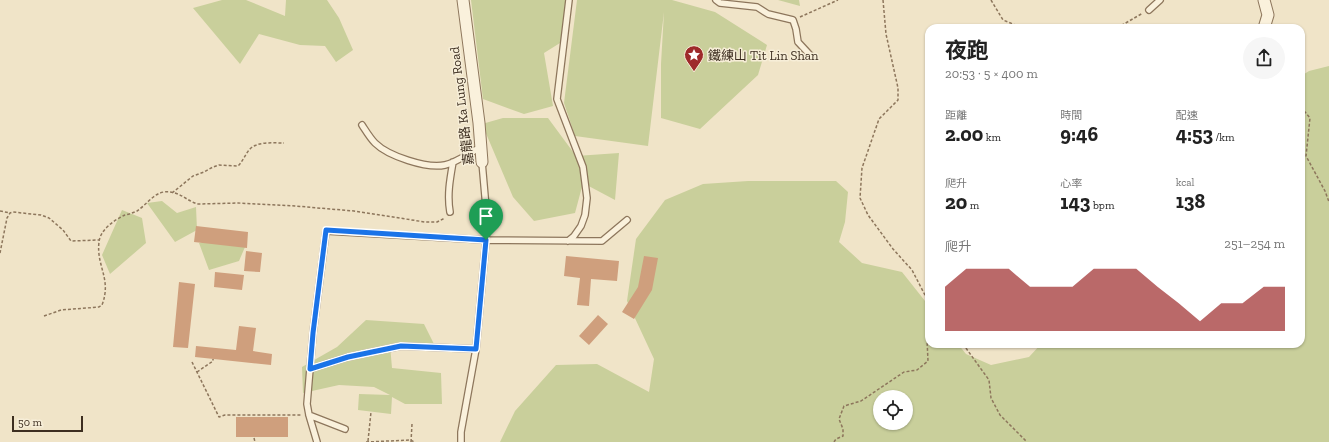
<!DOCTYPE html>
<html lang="zh-TW">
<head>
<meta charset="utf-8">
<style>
	:root { --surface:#fff; --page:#f6f6f6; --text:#222; --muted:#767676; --accent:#9e2a2b }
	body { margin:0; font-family:"Zilla Slab","Noto Sans TC",serif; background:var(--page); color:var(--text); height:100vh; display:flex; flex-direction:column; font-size:15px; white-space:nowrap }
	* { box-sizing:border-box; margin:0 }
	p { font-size:13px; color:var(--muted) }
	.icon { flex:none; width:22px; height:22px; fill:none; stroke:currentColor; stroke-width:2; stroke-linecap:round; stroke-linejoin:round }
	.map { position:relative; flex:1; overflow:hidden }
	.panel { position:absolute; left:925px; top:24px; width:380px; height:324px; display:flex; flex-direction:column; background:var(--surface); border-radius:12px; box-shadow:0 1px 3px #0004 }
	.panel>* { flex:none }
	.fabs { position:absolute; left:873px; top:390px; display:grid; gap:8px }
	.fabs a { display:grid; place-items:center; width:40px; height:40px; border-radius:50%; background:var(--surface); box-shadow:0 1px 3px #0004; font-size:20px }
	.scale { position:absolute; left:12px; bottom:10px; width:71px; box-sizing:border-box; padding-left:4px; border:2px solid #3d2e20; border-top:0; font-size:11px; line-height:14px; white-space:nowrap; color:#3d2e20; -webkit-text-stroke:3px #f7eed8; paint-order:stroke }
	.pin { position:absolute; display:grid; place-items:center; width:34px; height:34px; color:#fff; margin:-41px -17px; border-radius:50% 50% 50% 0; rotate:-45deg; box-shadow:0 0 4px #0007 }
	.pin .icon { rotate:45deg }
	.round { display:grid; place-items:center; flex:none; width:42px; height:42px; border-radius:21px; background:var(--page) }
	.overview { display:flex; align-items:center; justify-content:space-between; height:68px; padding:0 20px }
	h1 { font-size:22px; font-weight:700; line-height:30px }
	.stats { display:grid; grid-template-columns:repeat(3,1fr); gap:6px; height:68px; padding:4px 20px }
	.stats div { display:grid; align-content:center }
	.stats b { font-size:20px; font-weight:700 }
	.stats small { font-size:11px; font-weight:400 }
	.stats p { font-size:11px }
	.chart { height:112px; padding:8px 20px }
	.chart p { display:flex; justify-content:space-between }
	.chart svg { width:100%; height:72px; margin-top:4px; fill:var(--accent); opacity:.7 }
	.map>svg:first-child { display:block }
	.green { fill:#c9cf9b; fill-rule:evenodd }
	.building { fill:#cf9f7d }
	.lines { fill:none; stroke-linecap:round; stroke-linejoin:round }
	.lane-casing { stroke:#8d765c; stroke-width:8 }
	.street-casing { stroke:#8d765c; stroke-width:13 }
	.path { stroke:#8d765c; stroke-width:1.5; stroke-dasharray:3 2; stroke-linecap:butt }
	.lane { stroke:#faf1dc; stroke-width:5.5 }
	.street { stroke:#faf1dc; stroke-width:11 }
	.route-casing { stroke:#fff; stroke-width:8 }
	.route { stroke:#1a73e8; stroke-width:5 }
	.labels { text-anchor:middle; stroke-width:3; stroke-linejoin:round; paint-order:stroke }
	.poi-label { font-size:13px; fill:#3d2e20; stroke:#f7eed8; text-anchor:start }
	.street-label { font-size:13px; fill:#3d2e20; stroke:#f7eed8 }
</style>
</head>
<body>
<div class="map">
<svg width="1329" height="442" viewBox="0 0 1329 442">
	<rect width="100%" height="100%" fill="#f0e4c8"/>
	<path class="green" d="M222 0H246L285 16 286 0H327L339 18 353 50 336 62 325 46 300 45 259 34 240 64 193 8Z
		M471 0H567L568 38 544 53 553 106 524 114 483 99Z
		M577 0H672L715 12 767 45 758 75 700 129 661 118V64L664 12 648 146 575 136 564 103Z
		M777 0H799L800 6 778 0Z
		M1329 66V442H500L515 411 556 365 597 364 649 392 654 359 627 301 636 239 665 200 703 184 748 181H836L848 192 845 222 839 242 862 263 902 272 929 306V344H958L966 354 991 365 1029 357 1041 344H1301V76L1309 71ZM880 397H906V423H880Z
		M503 118H548L576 156 619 153 615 200 583 183 575 213 534 221 513 197 482 124Z
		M162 201 177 213 196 207 197 230 175 242 147 203Z
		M122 210 142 218 146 243 110 274 102 255Z
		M227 234 245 247 239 261 209 270 199 243Z
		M366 320 424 324 434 344 390 345 392 368 441 373 442 404H405L392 397 391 414 358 410 359 394 390 395 374 387 339 385 303 393 302 367 337 347Z"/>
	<path class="building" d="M196 226 248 232 247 248 194 242Z
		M246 251 262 253 260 272 244 271Z
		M566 256 619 261 617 281 591 279 589 306 577 305 580 278 564 276Z
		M644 256 658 258 652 290 634 319 622 312 638 287Z
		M215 272 244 275 242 290 214 287Z
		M179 282 195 284 188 348 173 347Z
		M598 315 608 324 589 345 579 336Z
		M239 326 256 328 253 351 272 354 271 365 195 357 196 346 236 350Z
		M236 417H288V437H236Z"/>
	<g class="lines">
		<defs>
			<path id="lane" d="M716 0 720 3 757 7 768 14 793 20 796 29 798 42 811 56
				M1149 10 1160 0
				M362 125C366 131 370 138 375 143 388 156 427 169 445 165 458 162 469 153 481 147
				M450 212C447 195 450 179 453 162
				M568 241 574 236 581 226 585 215 587 198 583 167 557 99 569 0
				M310 369 348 357 401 346 476 349
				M309 415 345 429
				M317 442 309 415 307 404 313 333 326 231 486 240 602 241 627 220
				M461 442V432L476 349 486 240 487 219 482 162"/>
			<path id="street" d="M463 0 479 123 482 162
				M1264 0 1268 15 1264 28"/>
		</defs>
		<use href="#lane" class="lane-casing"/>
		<use href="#street" class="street-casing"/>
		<path class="path" d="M883 0 886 34 898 88V100L879 119 862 168 860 198 868 215 893 249 912 270 926 297 929 299
			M991 0 1003 20 1023 28
			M800 17 838 0
			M1117 28 1143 13
			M1301 107 1310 118 1306 156 1325 191 1329 202
			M172 193 193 176 204 172 213 167 219 165 238 166C243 161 245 155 249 150 257 141 272 143 284 143
			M0 211 10 213
			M0 253 7 218 10 213 13 212 41 215 49 218 63 230 71 241 99 240
			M44 316 61 310 99 307 102 305C112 279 96 266 99 242 100 230 114 220 125 215 129 214 133 213 137 211 145 206 154 193 164 192 179 190 186 201 198 204L238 203 295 206 354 211 425 222H437L445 218
			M963 344 989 380 991 398 1000 415 1027 442
			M192 362 219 417 225 415H301
			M197 372 213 361V359
			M254 438 255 442
			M368 441 371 412
			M366 442 411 440 414 442
			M411 442 412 424
			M834 442 836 439 843 436V429L839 419 844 406 861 401 904 372 917 370 928 361 927 339 929 337"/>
		<use href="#lane" class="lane"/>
		<use href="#street" class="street"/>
	</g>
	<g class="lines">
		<defs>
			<path id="route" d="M326 230 486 240 476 349 401 346 348 357 310 369 313 333Z"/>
		</defs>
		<use href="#route" class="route-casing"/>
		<use href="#route" class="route"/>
	</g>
	<defs>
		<symbol id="sight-pin" viewBox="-11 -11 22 30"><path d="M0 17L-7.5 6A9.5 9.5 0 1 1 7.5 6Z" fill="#9e2a2b" stroke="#f7eed8"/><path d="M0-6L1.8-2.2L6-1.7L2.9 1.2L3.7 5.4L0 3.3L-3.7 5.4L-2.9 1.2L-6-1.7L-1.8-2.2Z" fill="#fff"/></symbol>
	</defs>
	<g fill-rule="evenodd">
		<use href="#sight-pin" x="683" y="44" width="22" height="30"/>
	</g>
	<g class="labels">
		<g class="poi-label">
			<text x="708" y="60">鐵練山 Tit Lin Shan</text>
		</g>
		<g class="street-label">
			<text transform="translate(461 106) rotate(-97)" y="5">嘉龍路 Ka Lung Road</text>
		</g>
	</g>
</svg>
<div class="fabs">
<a><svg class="icon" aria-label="locate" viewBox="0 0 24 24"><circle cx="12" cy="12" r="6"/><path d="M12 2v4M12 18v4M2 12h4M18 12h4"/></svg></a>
</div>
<div class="scale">50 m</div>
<div class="pin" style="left:486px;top:240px;background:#1e9e55"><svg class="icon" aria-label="arrive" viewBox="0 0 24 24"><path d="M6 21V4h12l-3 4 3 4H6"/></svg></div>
<section class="panel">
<div class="overview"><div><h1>夜跑</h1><p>20:53 · 5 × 400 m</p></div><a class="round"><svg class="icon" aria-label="share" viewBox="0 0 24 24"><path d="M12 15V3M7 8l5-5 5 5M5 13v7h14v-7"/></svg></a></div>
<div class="stats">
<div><p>距離</p><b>2.00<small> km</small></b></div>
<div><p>時間</p><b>9:46</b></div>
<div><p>配速</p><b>4:53<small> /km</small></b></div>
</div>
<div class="stats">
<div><p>爬升</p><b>20<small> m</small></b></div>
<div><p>心率</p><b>143<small> bpm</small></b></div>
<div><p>kcal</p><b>138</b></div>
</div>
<div class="chart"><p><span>爬升</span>251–254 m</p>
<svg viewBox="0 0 160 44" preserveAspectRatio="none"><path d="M0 44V17L10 6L20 6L30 6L40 17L50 17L60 17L70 6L80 6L90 6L100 17L110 27L120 38L130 27L140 27L150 17L160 17V44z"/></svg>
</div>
</section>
</div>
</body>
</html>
